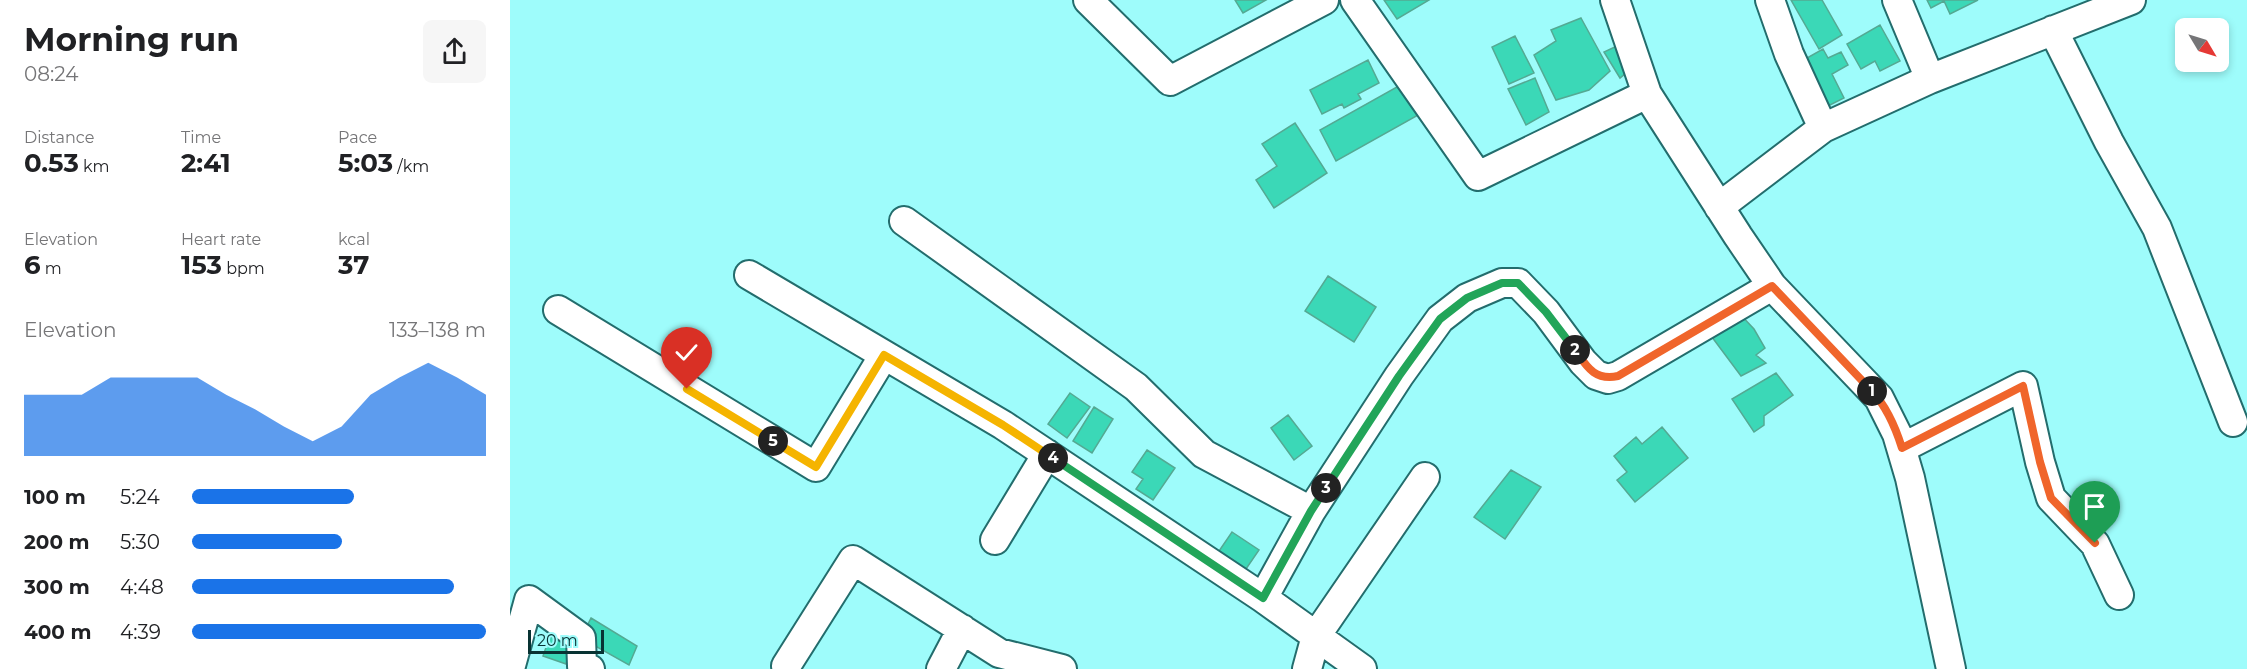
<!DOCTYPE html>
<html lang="en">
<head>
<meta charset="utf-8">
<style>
	:root { --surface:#fff; --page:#f6f6f6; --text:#202124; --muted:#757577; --accent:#1a73e8 }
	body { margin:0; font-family:Montserrat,sans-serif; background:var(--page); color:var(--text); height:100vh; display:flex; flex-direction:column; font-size:22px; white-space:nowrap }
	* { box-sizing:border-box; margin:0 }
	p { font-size:20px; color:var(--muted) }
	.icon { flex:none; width:33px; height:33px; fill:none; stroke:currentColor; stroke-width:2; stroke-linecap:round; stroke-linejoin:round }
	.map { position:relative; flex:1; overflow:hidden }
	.details { display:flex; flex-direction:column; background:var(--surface); width:510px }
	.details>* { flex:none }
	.needle { width:39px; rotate:128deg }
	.tools { position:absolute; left:1665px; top:18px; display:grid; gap:12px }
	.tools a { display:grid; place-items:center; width:54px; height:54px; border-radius:9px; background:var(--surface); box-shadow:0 3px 9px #0003; font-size:30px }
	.scale { position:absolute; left:18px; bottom:15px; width:76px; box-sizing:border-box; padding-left:6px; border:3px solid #083333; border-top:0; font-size:16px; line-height:21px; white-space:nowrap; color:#083333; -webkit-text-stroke:4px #9efcfb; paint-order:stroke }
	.pin { position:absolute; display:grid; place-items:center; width:51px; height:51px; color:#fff; margin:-62px -26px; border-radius:50% 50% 50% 0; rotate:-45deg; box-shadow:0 0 6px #0007 }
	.pin .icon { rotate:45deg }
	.km { position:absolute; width:30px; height:30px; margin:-15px; border-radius:50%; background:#222; color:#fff; font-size:16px; line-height:30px; text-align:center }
	.round { display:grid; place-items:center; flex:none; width:63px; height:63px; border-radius:9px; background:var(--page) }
	.head { display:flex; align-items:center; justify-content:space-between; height:102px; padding:0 24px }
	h1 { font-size:33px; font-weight:700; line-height:45px }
	.stats { display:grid; grid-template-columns:repeat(3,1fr); gap:9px; height:102px; padding:6px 24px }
	.stats div { display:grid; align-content:center }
	.stats b { font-size:26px; font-weight:700 }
	.stats small { font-size:16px; font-weight:400 }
	.stats p { font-size:16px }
	.chart { height:168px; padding:12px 24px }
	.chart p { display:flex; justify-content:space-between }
	.chart svg { width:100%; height:108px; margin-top:6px; fill:var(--accent); opacity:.7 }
	ul { padding:0 24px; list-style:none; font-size:20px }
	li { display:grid; grid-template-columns:96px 72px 1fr; align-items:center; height:45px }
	li i { height:15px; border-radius:8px; background:var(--accent) }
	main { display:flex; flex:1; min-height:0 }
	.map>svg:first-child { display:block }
	.building { fill:#3bd8b7; stroke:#54a993; stroke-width:1.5 }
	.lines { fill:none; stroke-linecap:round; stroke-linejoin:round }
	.street-casing { stroke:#236d6d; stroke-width:32 }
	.street { stroke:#fff; stroke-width:28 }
	.split-1-casing { stroke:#fff; stroke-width:12 }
	.split-2-casing { stroke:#fff; stroke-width:12 }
	.split-3-casing { stroke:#fff; stroke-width:12 }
	.split-4-casing { stroke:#fff; stroke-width:12 }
	.split-5-casing { stroke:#fff; stroke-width:12 }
	.split-6-casing { stroke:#fff; stroke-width:12 }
	.split-1 { stroke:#f0652b; stroke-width:8 }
	.split-2 { stroke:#f0652b; stroke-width:8 }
	.split-3 { stroke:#22a559; stroke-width:8 }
	.split-4 { stroke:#22a559; stroke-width:8 }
	.split-5 { stroke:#f5b400; stroke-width:8 }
	.split-6 { stroke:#f5b400; stroke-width:8 }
</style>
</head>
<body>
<main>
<section class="details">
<div class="head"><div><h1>Morning run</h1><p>08:24</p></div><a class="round"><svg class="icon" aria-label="share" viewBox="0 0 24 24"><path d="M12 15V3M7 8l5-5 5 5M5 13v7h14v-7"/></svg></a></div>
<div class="stats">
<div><p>Distance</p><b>0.53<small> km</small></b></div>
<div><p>Time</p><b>2:41</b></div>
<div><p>Pace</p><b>5:03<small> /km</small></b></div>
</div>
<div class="stats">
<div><p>Elevation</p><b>6<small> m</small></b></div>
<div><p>Heart rate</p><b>153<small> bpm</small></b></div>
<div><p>kcal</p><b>37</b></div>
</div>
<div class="chart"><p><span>Elevation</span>133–138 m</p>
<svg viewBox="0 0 160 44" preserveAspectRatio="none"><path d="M0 44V19L10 19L20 19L30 12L40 12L50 12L60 12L70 19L80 25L90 32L100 38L110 32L120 19L130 12L140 6L150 12L160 19V44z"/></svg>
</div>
<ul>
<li><b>100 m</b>5:24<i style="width:55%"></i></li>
<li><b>200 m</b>5:30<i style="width:51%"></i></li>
<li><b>300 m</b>4:48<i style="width:89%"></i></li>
<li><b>400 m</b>4:39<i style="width:100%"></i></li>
</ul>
</section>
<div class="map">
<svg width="1737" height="669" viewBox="0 0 1737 669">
	<rect width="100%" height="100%" fill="#9efcfb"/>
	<path class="building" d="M725 0H756L733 13Z
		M874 0H919L887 19Z
		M1281 0H1312L1332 35 1309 49Z
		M1417 0H1468L1440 14 1434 1 1421 8Z
		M1071 18 1100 71 1079 90 1046 100 1024 55 1046 41 1041 30Z
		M1370 25 1390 61 1370 71 1365 61 1351 69 1337 44Z
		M1005 36 1024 73 999 84 982 47Z
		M1109 45 1122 68 1110 78 1094 52Z
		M1313 49 1318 58 1331 52 1338 65 1322 74 1334 98 1312 109 1288 63Z
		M858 60 869 83 848 94 851 99 834 108 832 104 812 114 800 90Z
		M1025 78 1039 112 1016 125 998 89Z
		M894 83 910 114 826 161 810 130Z
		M785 123 817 173 764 208 746 180 767 166 752 144Z
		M818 276 866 307 844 342 795 311Z
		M1227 311 1244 329 1255 348 1246 355 1256 363 1231 376 1193 325Z
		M1266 373 1283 395 1254 416V425L1244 432 1222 399Z
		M560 393 580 407 557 438 538 424Z
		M584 407 603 419 582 453 563 441Z
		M778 415 802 446 784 460 761 428Z
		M1152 427 1178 458 1125 502 1107 480 1117 472 1104 456 1126 437 1132 444Z
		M637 450 665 468 643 500 626 489 633 479 622 472Z
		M1001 470 1031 487 995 539 964 517Z
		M722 532 749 550 736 569 709 551Z
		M81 618 127 646 119 665 71 638Z
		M40 636 62 645 56 664 33 656Z"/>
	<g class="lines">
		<defs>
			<path id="street" d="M578 0 660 81 814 0
				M845 0 968 176 1137 94
				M1105 0 1137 94 1228 236 1262 286 1369 398 1387 434 1400 478 1441 669
				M1260 0 1279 54 1313 128
				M1387 0 1420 79
				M1543 30 1599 142 1647 228 1723 422
				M1209 207 1313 128 1420 79 1621 0
				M394 221 626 387 694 454 801 511
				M239 275 493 425 753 598 852 669
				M48 310 306 467 374 355
				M1392 448 1513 386 1530 462 1541 498 1585 544 1609 595
				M485 540 537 454
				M753 598 801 511 889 376 930 319 957 298 992 283H1008L1036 312 1073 362 1086 375 1098 379 1108 376 1262 286
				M276 666 343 560 489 653 552 669
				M0 669 19 600 71 638 72 666 80 669
				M431 669 452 629
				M797 669 806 636 915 477"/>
		</defs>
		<use href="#street" class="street-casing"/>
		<use href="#street" class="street"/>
	</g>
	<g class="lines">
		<defs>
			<path id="split-1" d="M1362 391C1376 406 1386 429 1392 448L1513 386 1530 462 1541 498 1585 543"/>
			<path id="split-2" d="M1065 350C1077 367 1085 381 1108 376L1262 286 1362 391"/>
			<path id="split-3" d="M816 488 889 376 930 319 957 298 992 283H1008L1036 312 1065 350"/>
			<path id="split-4" d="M543 458 753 598 801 511 816 488"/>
			<path id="split-5" d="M263 441 306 467 374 355 493 425 543 458"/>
			<path id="split-6" d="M177 389 263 441"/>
		</defs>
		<use href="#split-1" class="split-1-casing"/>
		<use href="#split-2" class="split-2-casing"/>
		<use href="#split-3" class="split-3-casing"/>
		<use href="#split-4" class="split-4-casing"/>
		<use href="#split-5" class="split-5-casing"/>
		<use href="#split-6" class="split-6-casing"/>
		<use href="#split-1" class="split-1"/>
		<use href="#split-2" class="split-2"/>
		<use href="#split-3" class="split-3"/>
		<use href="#split-4" class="split-4"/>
		<use href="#split-5" class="split-5"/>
		<use href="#split-6" class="split-6"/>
	</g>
</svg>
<div class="tools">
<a><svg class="needle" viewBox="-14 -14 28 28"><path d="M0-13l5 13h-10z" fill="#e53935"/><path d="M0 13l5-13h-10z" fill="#757577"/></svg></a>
</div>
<div class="scale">20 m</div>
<div class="pin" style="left:1585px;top:543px;background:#1e9e55"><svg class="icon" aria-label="arrive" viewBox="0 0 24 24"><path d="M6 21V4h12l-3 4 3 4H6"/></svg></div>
<div class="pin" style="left:177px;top:389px;background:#d93025"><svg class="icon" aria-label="check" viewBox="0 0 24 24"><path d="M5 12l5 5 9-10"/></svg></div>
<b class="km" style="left:1362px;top:391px">1</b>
<b class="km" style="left:1065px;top:350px">2</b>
<b class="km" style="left:816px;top:488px">3</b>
<b class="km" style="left:543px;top:458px">4</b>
<b class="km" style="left:263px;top:441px">5</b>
</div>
</main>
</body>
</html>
